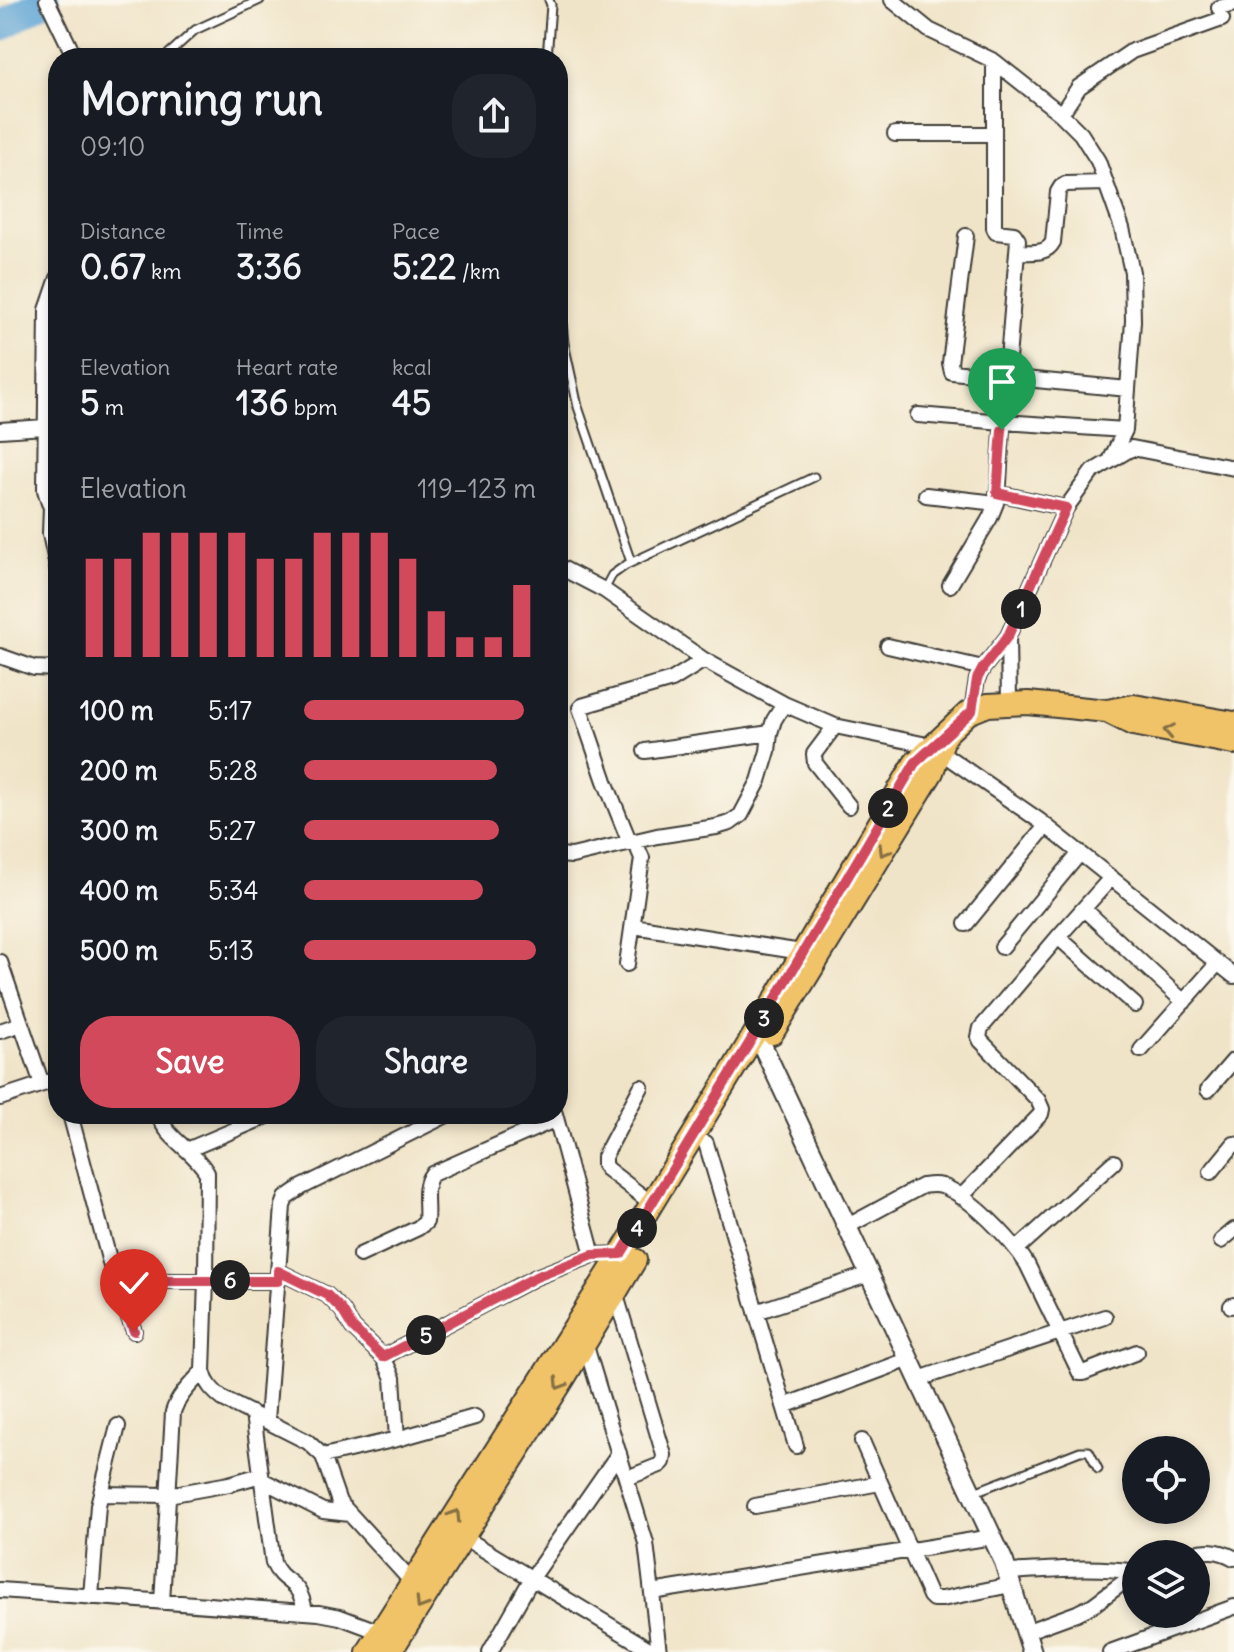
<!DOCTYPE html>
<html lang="en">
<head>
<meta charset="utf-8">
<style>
	:root { --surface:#171b24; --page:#20242c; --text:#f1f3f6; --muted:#9ea1a6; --accent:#d1495b }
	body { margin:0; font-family:Delius,sans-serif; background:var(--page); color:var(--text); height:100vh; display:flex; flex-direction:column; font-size:30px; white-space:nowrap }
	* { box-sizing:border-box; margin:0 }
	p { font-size:26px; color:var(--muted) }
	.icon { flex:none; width:44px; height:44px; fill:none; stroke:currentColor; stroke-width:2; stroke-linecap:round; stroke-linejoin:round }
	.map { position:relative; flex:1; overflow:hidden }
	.drawer { position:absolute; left:48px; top:48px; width:520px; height:1076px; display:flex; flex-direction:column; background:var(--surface); border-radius:32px; box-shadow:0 4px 12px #0003 }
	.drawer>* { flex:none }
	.tools { position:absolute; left:1122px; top:1436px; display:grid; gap:16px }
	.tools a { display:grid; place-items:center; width:88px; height:88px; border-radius:50%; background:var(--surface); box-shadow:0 4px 12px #0003; font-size:40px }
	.pin { position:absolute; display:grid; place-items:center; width:68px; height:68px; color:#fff; margin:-82px -34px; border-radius:50% 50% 50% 0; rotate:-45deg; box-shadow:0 0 8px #0007 }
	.pin .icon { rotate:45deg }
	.km { position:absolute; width:40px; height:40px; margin:-20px; border-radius:50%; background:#222; color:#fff; font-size:22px; line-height:40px; text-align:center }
	.round { display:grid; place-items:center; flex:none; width:84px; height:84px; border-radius:32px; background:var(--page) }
	.headline { display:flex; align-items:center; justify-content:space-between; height:136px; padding:0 32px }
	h1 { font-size:44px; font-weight:700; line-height:60px }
	.figures { display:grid; grid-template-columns:repeat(3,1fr); gap:12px; height:136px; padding:8px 32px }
	.figures div { display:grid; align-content:center }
	.figures b { font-size:34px; font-weight:700 }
	.figures small { font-size:22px; font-weight:400 }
	.figures p { font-size:22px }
	.chart { height:224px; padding:16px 32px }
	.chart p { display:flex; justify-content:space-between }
	.chart svg { width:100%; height:144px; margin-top:8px; stroke:var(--accent); stroke-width:6 }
	.cta { display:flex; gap:16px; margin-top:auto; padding:16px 32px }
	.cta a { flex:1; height:92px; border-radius:32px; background:var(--accent); color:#fff; font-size:32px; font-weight:700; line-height:92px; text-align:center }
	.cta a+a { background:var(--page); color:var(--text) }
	ul { padding:0 32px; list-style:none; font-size:26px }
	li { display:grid; grid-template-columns:128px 96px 1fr; align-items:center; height:60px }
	li i { height:20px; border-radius:10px; background:var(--accent) }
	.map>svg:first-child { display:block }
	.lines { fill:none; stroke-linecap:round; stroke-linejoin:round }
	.river { stroke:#5ea4d4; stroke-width:30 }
	.service-casing { stroke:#3c3a36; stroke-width:11 }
	.minor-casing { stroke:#3c3a36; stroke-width:18 }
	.tertiary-casing { stroke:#3c3a36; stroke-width:22 }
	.primary-casing { stroke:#3c3a36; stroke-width:26 }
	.service { stroke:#fff; stroke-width:7 }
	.minor { stroke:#fff; stroke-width:14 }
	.tertiary { stroke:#fff; stroke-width:18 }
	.primary { stroke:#f1c369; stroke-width:22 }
	.oneway { stroke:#867042 }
	.route-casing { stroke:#fff; stroke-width:16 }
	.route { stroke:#d1495b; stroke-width:10 }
</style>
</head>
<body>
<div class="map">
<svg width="1234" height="1652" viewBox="0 0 1234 1652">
	<rect width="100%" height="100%" fill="#fbf7ec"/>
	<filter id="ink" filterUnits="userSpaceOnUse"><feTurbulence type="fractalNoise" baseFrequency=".0125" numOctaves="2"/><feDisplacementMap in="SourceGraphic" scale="16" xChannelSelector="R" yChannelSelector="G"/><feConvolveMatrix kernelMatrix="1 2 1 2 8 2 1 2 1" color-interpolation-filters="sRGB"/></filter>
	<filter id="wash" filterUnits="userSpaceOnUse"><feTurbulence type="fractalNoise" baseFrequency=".006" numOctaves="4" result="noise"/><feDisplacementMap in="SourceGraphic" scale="32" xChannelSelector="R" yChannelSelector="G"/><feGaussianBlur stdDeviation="1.8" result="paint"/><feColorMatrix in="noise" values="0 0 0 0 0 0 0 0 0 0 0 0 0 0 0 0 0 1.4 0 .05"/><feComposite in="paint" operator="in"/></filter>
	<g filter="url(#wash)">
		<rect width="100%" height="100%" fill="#f0e4c8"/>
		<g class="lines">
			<path class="river" d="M0 27 44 0"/>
		</g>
	</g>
	<g filter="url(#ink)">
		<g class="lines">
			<defs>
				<path id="service" d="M164 58 195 30 260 0
					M547 58 551 5 549 0
					M558 278 564 343 578 407 631 562
					M604 590 612 575 626 565 814 477
					M972 1493 1080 1451H1089L1098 1469"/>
				<path id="minor" d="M47 0 75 58
					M892 0 929 30 994 61 1061 114 1081 134 1098 161 1122 228 1132 272 1133 321 1125 430 1110 461
					M1219 8 1234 4
					M1061 114 1079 87 1132 51 1222 19
					M895 134H994
					M966 236 950 363 952 372 1128 389
					M1018 252C1032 252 1046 255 1053 242L1058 192 1061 187 1066 184 1106 183
					M58 278 47 310 45 490 49 503 58 514
					M918 415 1003 422 1125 430
					M0 430 45 427
					M997 493 1066 508
					M926 495 996 503
					M51 506 50 534 58 571
					M558 566 604 590 704 660 784 704 835 726 932 746 1040 821 1234 976
					M950 585 990 518 996 503 999 483 1002 430 1018 240 1014 234 996 232 994 228V61
					M1008 636 1009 703
					M888 646 983 668
					M0 656 34 668 58 669
					M972 711 977 679 983 668 1008 636 1066 508 1092 472 1132 448 1234 468
					M835 726 814 754 815 763 849 806
					M645 751 770 733
					M630 843 605 781 580 708 582 706 672 680 704 660
					M558 855 572 856 657 836 716 827 730 823 741 815 759 781 768 751 770 733 774 720 784 704
					M1084 909 1184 1002
					M966 924 1046 826
					M633 926 802 952
					M1058 937 1135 1005
					M1002 947 1080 853
					M0 962 42 1084
					M627 964 642 858 635 842
					M0 1031 21 1024
					M1141 1050 1218 963
					M641 1087 604 1157V1165L607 1169 651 1203
					M1208 1090 1234 1060
					M0 1098 58 1079
					M70 1114 115 1281 134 1331
					M158 1114C167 1140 194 1150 207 1173L206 1280 203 1371C206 1384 213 1391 223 1399L308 1442 323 1456 339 1502 412 1582
					M555 1114 593 1255
					M706 1143 796 1446
					M187 1150 272 1114
					M1211 1172 1234 1144
					M961 1197 1041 1114 1042 1109 1038 1100 981 1041 979 1037 981 1028 1058 937 1111 878
					M848 1226 922 1186C929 1185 935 1184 942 1186 969 1195 1012 1240 1027 1264L1080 1373H1083L1137 1352
					M1221 1241 1234 1230
					M1017 1249 1114 1162
					M360 1255 418 1228 426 1222C428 1205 422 1187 432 1174L556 1119
					M278 1271 327 1295 342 1310 353 1328 383 1357 393 1378 397 1439
					M115 1281H278
					M615 1292 664 1455 663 1462 660 1465 627 1478
					M1231 1306 1234 1305
					M756 1312 870 1274
					M585 1343 646 1543 659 1652
					M383 1357 536 1277 593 1255 621 1254
					M919 1379 1105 1317
					M784 1406 910 1359
					M253 1414 273 1563C284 1587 300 1577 305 1612
					M267 1421 283 1206 286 1198 302 1187 449 1114
					M862 1441 930 1596 933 1599H942L1011 1585
					M323 1456 397 1439 475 1417
					M262 1480 323 1511 350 1514
					M101 1494 168 1495 229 1484 261 1475
					M755 1506 880 1483
					M463 1537 654 1652
					M1189 1554C1207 1550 1217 1549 1234 1558
					M1007 1572C1050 1570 1093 1565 1136 1572
					M0 1590 319 1613 340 1617 380 1632
					M652 1592 992 1537
					M91 1597 98 1505 118 1426
					M162 1602 173 1412C178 1396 191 1384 203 1371
					M1025 1632 1077 1613 1093 1605 1136 1573
					M490 1652 532 1578 619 1453
					M1110 1652 1234 1607"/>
				<path id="tertiary" d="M756 1032 1004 1562 1032 1652"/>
				<path id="primary" d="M1107 711 1133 724 1234 743
					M772 1033 932 772 944 738
					M368 1652 621 1254 756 1032 915 763 968 713 988 705 1028 703 1107 711 1134 706 1234 723
					M390 1652 562 1381 635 1260"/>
			</defs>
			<use href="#service" class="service-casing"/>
			<use href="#minor" class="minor-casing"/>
			<use href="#tertiary" class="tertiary-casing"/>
			<use href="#primary" class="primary-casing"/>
			<use href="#service" class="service"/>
			<use href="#minor" class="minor"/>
			<use href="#tertiary" class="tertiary"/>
			<use href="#primary" class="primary"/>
		</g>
		<defs><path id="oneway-chevron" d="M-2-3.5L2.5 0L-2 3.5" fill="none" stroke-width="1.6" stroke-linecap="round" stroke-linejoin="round" transform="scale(2)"/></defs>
		<g class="oneway">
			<use href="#oneway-chevron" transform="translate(1169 731) rotate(-169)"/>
			<use href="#oneway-chevron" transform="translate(884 851) rotate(121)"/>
			<use href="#oneway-chevron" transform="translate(560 1384) rotate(122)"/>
			<use href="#oneway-chevron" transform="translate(455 1515) rotate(-58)"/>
			<use href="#oneway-chevron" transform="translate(421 1604) rotate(122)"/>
		</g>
	</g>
	<g class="lines" filter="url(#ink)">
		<defs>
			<path id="route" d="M134 1331 115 1281H278V1271L327 1295 342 1310 353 1328 383 1357 536 1277 593 1255 621 1254 756 1032 915 763 972 711 977 679 983 668 1008 636 1066 508 997 493 1002 430"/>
		</defs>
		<use href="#route" class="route-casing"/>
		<use href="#route" class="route"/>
	</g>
</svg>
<div class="tools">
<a><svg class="icon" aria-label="locate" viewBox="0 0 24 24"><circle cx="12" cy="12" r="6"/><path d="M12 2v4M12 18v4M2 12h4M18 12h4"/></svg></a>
<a><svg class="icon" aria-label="layers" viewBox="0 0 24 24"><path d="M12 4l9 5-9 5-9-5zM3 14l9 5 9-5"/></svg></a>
</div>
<div class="pin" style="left:1002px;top:430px;background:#1e9e55"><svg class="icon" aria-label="arrive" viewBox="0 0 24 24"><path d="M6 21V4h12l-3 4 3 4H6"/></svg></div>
<div class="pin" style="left:134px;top:1331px;background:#d93025"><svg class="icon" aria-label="check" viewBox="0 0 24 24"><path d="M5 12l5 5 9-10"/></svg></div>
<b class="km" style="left:1021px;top:609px">1</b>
<b class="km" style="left:888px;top:808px">2</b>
<b class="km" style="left:764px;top:1018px">3</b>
<b class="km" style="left:637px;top:1228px">4</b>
<b class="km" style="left:426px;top:1335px">5</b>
<b class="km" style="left:230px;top:1280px">6</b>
<section class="drawer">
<div class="headline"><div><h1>Morning run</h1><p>09:10</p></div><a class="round"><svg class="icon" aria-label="share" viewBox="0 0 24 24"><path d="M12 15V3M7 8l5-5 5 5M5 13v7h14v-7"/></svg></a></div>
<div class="figures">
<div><p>Distance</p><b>0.67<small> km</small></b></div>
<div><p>Time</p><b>3:36</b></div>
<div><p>Pace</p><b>5:22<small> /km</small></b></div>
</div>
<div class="figures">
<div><p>Elevation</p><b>5<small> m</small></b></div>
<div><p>Heart rate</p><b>136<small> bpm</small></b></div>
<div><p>kcal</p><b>45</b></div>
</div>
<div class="chart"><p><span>Elevation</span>119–123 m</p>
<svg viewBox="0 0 160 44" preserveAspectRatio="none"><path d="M5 44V14M15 44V14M25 44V6M35 44V6M45 44V6M55 44V6M65 44V14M75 44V14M85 44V6M95 44V6M105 44V6M115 44V14M125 44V30M135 44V38M145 44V38M155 44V22"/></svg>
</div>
<ul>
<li><b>100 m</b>5:17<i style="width:95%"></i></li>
<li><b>200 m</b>5:28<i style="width:83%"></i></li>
<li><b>300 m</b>5:27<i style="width:84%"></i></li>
<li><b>400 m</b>5:34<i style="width:77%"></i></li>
<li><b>500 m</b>5:13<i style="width:100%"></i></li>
</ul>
<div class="cta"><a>Save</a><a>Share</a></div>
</section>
</div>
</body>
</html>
